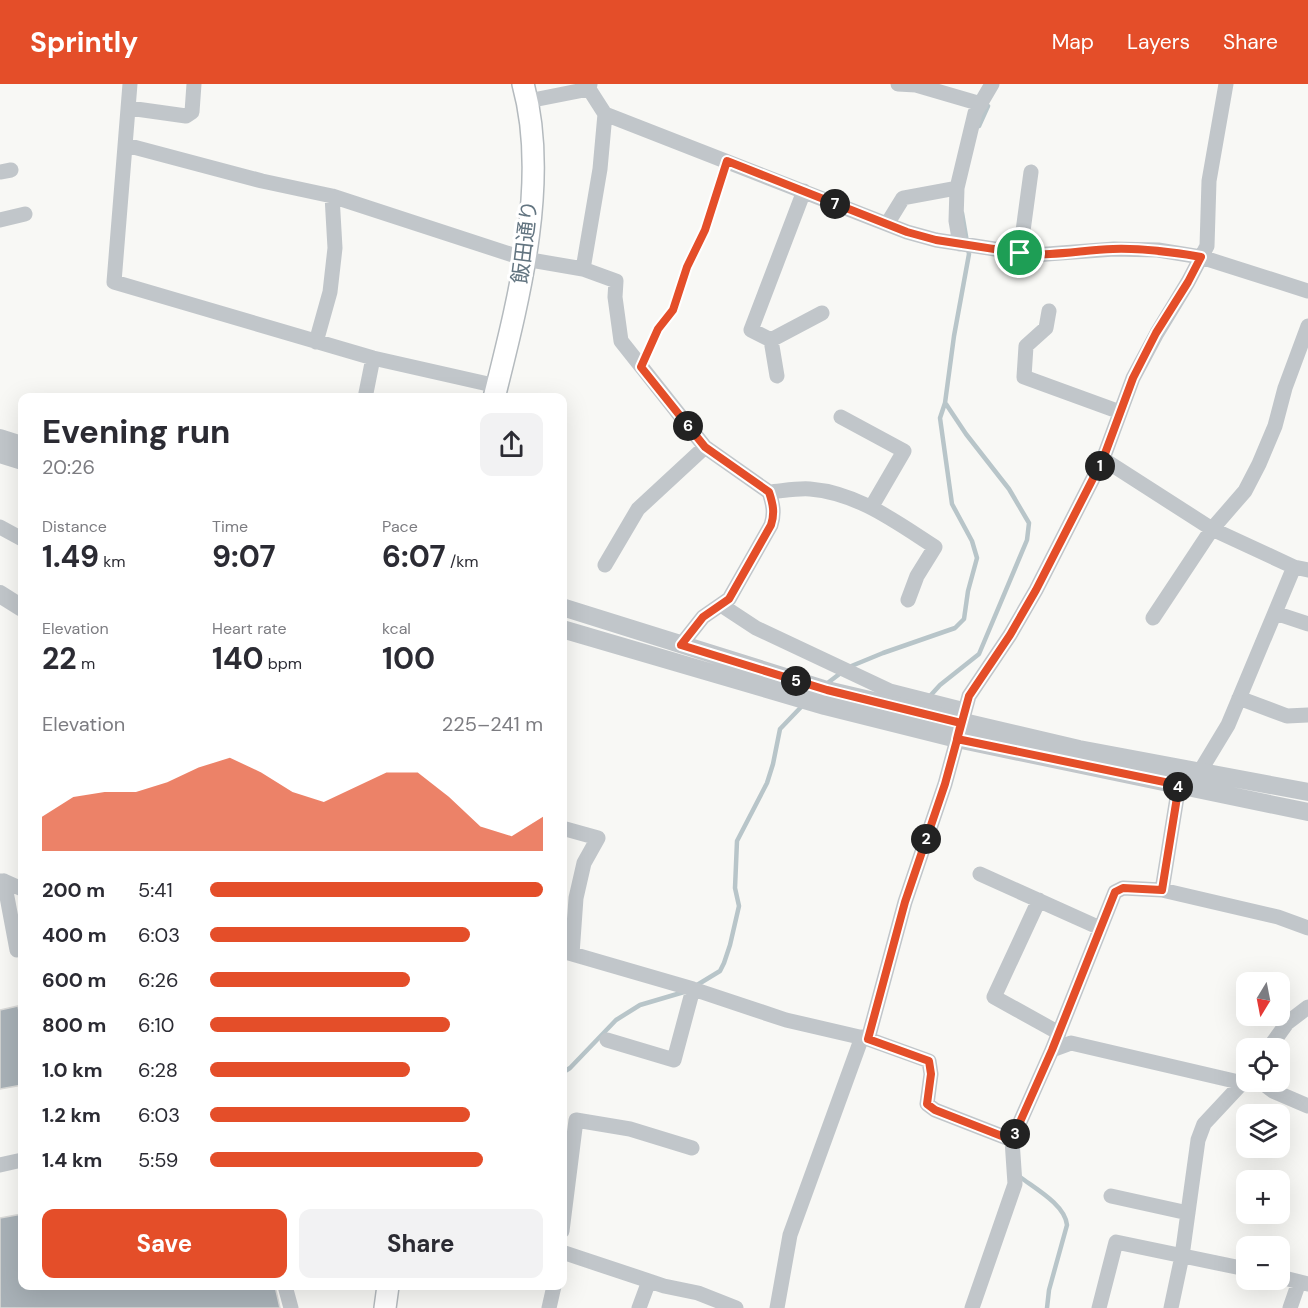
<!DOCTYPE html>
<html lang="en">
<head>
<meta charset="utf-8">
<style>
	:root { --surface:#fff; --page:#f2f2f3; --text:#2b2b33; --muted:#7c7c81; --accent:#e44e29 }
	body { margin:0; font-family:"DM Sans","Noto Sans JP",sans-serif; background:var(--page); color:var(--text); height:100vh; display:flex; flex-direction:column; font-size:22px; white-space:nowrap }
	* { box-sizing:border-box; margin:0 }
	p { font-size:20px; color:var(--muted) }
	.icon { flex:none; width:33px; height:33px; fill:none; stroke:currentColor; stroke-width:2; stroke-linecap:round; stroke-linejoin:round }
	.map { position:relative; flex:1; overflow:hidden }
	.details { position:absolute; left:18px; top:309px; width:549px; height:897px; display:flex; flex-direction:column; background:var(--surface); border-radius:12px; box-shadow:0 6px 24px #0002 }
	.details>* { flex:none }
	.needle { width:39px; rotate:190deg }
	.buttons { position:absolute; left:1236px; top:888px; display:grid; gap:12px }
	.buttons a { display:grid; place-items:center; width:54px; height:54px; border-radius:12px; background:var(--surface); box-shadow:0 6px 24px #0002; font-size:30px }
	.pin { position:absolute; display:grid; place-items:center; width:51px; height:51px; color:#fff; margin:-26px; border:3px solid #fff; border-radius:50%; box-shadow:0 2px 6px #0007 }
	.km { position:absolute; width:30px; height:30px; margin:-15px; border-radius:50%; background:#222; color:#fff; font-size:16px; line-height:30px; text-align:center }
	.round { display:grid; place-items:center; flex:none; width:63px; height:63px; border-radius:12px; background:var(--page) }
	.headline { display:flex; align-items:center; justify-content:space-between; height:102px; padding:0 24px }
	h1 { font-size:33px; font-weight:700; line-height:45px }
	.figures { display:grid; grid-template-columns:repeat(3,1fr); gap:9px; height:102px; padding:6px 24px }
	.figures div { display:grid; align-content:center }
	.figures b { font-size:30px; font-weight:700 }
	.figures small { font-size:16px; font-weight:400 }
	.figures p { font-size:16px }
	.chart { height:168px; padding:12px 24px }
	.chart p { display:flex; justify-content:space-between }
	.chart svg { width:100%; height:108px; margin-top:6px; fill:var(--accent); opacity:.7 }
	.primary-button { display:flex; gap:12px; margin-top:auto; padding:12px 24px }
	.primary-button a { flex:1; height:69px; border-radius:12px; background:var(--accent); color:#fff; font-size:24px; font-weight:700; line-height:69px; text-align:center }
	.primary-button a+a { background:var(--page); color:var(--text) }
	ul { padding:0 24px; list-style:none; font-size:20px }
	li { display:grid; grid-template-columns:96px 72px 1fr; align-items:center; height:45px }
	li i { height:15px; border-radius:8px; background:var(--accent) }
	header { display:flex; align-items:center; gap:36px; box-sizing:border-box; height:84px; padding:0 30px; background:var(--accent); color:#fff }
	header strong { font-size:28px }
	nav { display:flex; gap:33px; margin-inline-start:auto; font-size:21px }
	.map>svg:first-child { display:block }
	.lines { fill:none; stroke-linecap:round; stroke-linejoin:round }
	.stream { stroke:#b8c5c9; stroke-width:4.5 }
	.building { fill:#a8b1b7; stroke:#dadad8; stroke-width:1.5 }
	.secondary-casing { stroke:#b4babe; stroke-width:24 }
	.service { stroke:#c1c6ca; stroke-width:8 }
	.minor { stroke:#c1c6ca; stroke-width:15 }
	.tertiary { stroke:#c1c6ca; stroke-width:18 }
	.secondary { stroke:#fff; stroke-width:21 }
	.route-casing { stroke:#fff; stroke-width:12 }
	.route { stroke:#e44e29; stroke-width:8 }
	.labels { text-anchor:middle; stroke-width:6; stroke-linejoin:round; paint-order:stroke }
	.street-label { font-size:21px; fill:#637581; stroke:#fff }
</style>
</head>
<body>
<header>
<strong>Sprintly</strong>
<nav><a>Map</a><a>Layers</a><a>Share</a></nav>
</header>
<div class="map">
<svg width="1308" height="1224" viewBox="0 0 1308 1224">
	<rect width="100%" height="100%" fill="#f8f8f5"/>
	<g class="lines">
		<path class="stream" d="M979 42 988 22
			M849 583 883 569 955 544 964 535 968 507 977 474 972 457 952 420 940 334 945 319 954 252 969 170 962 129
			M825 601 842 588
			M930 612 940 601 979 570 1027 456 1029 439 1009 405 966 350 946 320
			M697 901 720 887 724 879 730 861 739 822 735 804 737 757 767 699 773 680 780 645 803 621
			M562 989 570 984 616 936 640 921 684 908
			M1020 1093C1036 1105 1065 1121 1067 1141L1049 1206 1047 1224"/>
	</g>
	<path class="building" d="M18 922 22 942V1001L0 1005V926Z
		M22 1130V1202H275L280 1224H0V1134Z"/>
	<g class="lines">
		<defs>
			<path id="secondary" d="M494 314C518 218 550 97 523 0
				M385 1224 388 1202"/>
		</defs>
		<use href="#secondary" class="secondary-casing"/>
		<path class="service" d="M642 282 658 245 673 227 687 183 705 146 727 77"/>
		<path class="minor" d="M130 0 114 198 373 274 497 302
			M590 0 589 5 605 30 907 148 936 156 1034 171 1114 165 1158 166 1201 173 1308 207
			M898 0 916 1 981 20
			M528 17 589 5
			M129 24 186 32 192 28 194 0
			M605 30 600 85 583 185 616 197 615 213 621 257 705 363 769 408C773 420 775 429 771 441L729 515 703 533 681 561
			M126 61 262 97 332 112 525 175 583 185
			M0 88 11 86
			M0 136 25 130
			M887 140 903 114 957 104
			M960 160 956 137 957 104 975 29 992 0
			M1020 169 1031 88
			M1049 227 1046 244 1026 262 1024 293 1120 328
			M771 256 822 229
			M316 258 330 208 335 164 332 112
			M777 292 771 256 751 246 804 107
			M365 314 373 274
			M841 333 904 367 872 422
			M1103 375 1212 445 1294 483 1308 486
			M769 408C782 407 797 404 810 405 858 409 896 438 935 463L917 492 908 516
			M0 443 22 455
			M605 481 638 425 705 363
			M721 521 756 544 890 607 965 626
			M1275 529 1308 540
			M1153 534 1212 445 1245 407 1259 380 1275 342 1285 304 1308 242
			M1239 614 1287 632 1308 631
			M1199 689 1228 641 1294 483
			M562 744 598 754 584 779 576 814 572 870
			M980 790 1100 844
			M0 797H4L22 805
			M4 797 17 866
			M1162 806 1179 701
			M1039 816 994 913 1059 949
			M562 867 693 905 786 936 868 955 929 977 931 990 927 1020 935 1026 1012 1056
			M868 955 905 818 945 700 969 612 1010 551 1036 506 1103 375 1133 294 1157 249 1188 198 1207 162 1209 97 1226 0
			M607 956 674 976 693 905
			M1269 964 1287 939 1308 923
			M1052 966 1115 808 1123 804 1162 806 1278 833 1308 844
			M1261 998 1273 1007 1308 1022
			M0 1081 22 1076
			M1111 1112 1188 1129
			M562 1147 576 1036 630 1045 692 1064
			M562 1168 664 1202 698 1209 736 1224
			M1280 1193 1308 1200
			M285 1202 291 1224
			M549 1224 554 1202
			M639 1224 649 1197
			M777 1224 790 1151 862 953
			M972 1224 1015 1100 1012 1056 1052 966 1071 959 1243 999
			M1099 1224 1116 1158 1246 1185
			M1171 1224 1182 1172 1198 1056 1204 1040 1246 995
			M1290 1224 1299 1198"/>
		<path class="tertiary" d="M0 354 22 361
			M0 370 22 377
			M0 510 22 524
			M562 523 827 606 1079 665 1308 708
			M562 545 825 622 957 655 1308 728"/>
		<use href="#secondary" class="secondary"/>
	</g>
	<g class="lines">
		<defs>
			<path id="route" d="M1020 169C1051 173 1082 166 1113 165 1143 164 1172 168 1201 173L1188 198 1156 249 1133 294 1103 375 1036 506 1010 551 969 612 945 700 905 818 868 955 929 977 931 990 927 1020 935 1026 1012 1056 1052 966 1115 808 1123 804 1162 806 1179 701 957 655 961 639 827 606 681 561 703 533 729 515 771 441C775 429 773 420 769 408L705 363 641 283 658 245 673 226 687 183 705 146 727 77 907 148 936 156 1020 169"/>
		</defs>
		<use href="#route" class="route-casing"/>
		<use href="#route" class="route"/>
	</g>
	<g class="labels">
		<g class="street-label">
			<text transform="translate(525 158) rotate(-83)" y="7">飯田通り</text>
		</g>
	</g>
</svg>
<div class="buttons">
<a><svg class="needle" viewBox="-14 -14 28 28"><path d="M0-13l5 13h-10z" fill="#e53935"/><path d="M0 13l5-13h-10z" fill="#7c7c81"/></svg></a>
<a><svg class="icon" aria-label="locate" viewBox="0 0 24 24"><circle cx="12" cy="12" r="6"/><path d="M12 2v4M12 18v4M2 12h4M18 12h4"/></svg></a>
<a><svg class="icon" aria-label="layers" viewBox="0 0 24 24"><path d="M12 4l9 5-9 5-9-5zM3 14l9 5 9-5"/></svg></a>
<a>+</a>
<a>−</a>
</div>
<div class="pin" style="left:1020px;top:169px;background:#1e9e55"><svg class="icon" aria-label="arrive" viewBox="0 0 24 24"><path d="M6 21V4h12l-3 4 3 4H6"/></svg></div>
<b class="km" style="left:1100px;top:382px">1</b>
<b class="km" style="left:926px;top:755px">2</b>
<b class="km" style="left:1015px;top:1050px">3</b>
<b class="km" style="left:1178px;top:703px">4</b>
<b class="km" style="left:796px;top:597px">5</b>
<b class="km" style="left:688px;top:342px">6</b>
<b class="km" style="left:835px;top:120px">7</b>
<section class="details">
<div class="headline"><div><h1>Evening run</h1><p>20:26</p></div><a class="round"><svg class="icon" aria-label="share" viewBox="0 0 24 24"><path d="M12 15V3M7 8l5-5 5 5M5 13v7h14v-7"/></svg></a></div>
<div class="figures">
<div><p>Distance</p><b>1.49<small> km</small></b></div>
<div><p>Time</p><b>9:07</b></div>
<div><p>Pace</p><b>6:07<small> /km</small></b></div>
</div>
<div class="figures">
<div><p>Elevation</p><b>22<small> m</small></b></div>
<div><p>Heart rate</p><b>140<small> bpm</small></b></div>
<div><p>kcal</p><b>100</b></div>
</div>
<div class="chart"><p><span>Elevation</span>225–241 m</p>
<svg viewBox="0 0 160 44" preserveAspectRatio="none"><path d="M0 44V30L10 22L20 20L30 20L40 16L50 10L60 6L70 12L80 20L90 24L100 18L110 12L120 12L130 22L140 34L150 38L160 30V44z"/></svg>
</div>
<ul>
<li><b>200 m</b>5:41<i style="width:100%"></i></li>
<li><b>400 m</b>6:03<i style="width:78%"></i></li>
<li><b>600 m</b>6:26<i style="width:60%"></i></li>
<li><b>800 m</b>6:10<i style="width:72%"></i></li>
<li><b>1.0 km</b>6:28<i style="width:60%"></i></li>
<li><b>1.2 km</b>6:03<i style="width:78%"></i></li>
<li><b>1.4 km</b>5:59<i style="width:82%"></i></li>
</ul>
<div class="primary-button"><a>Save</a><a>Share</a></div>
</section>
</div>
</body>
</html>
